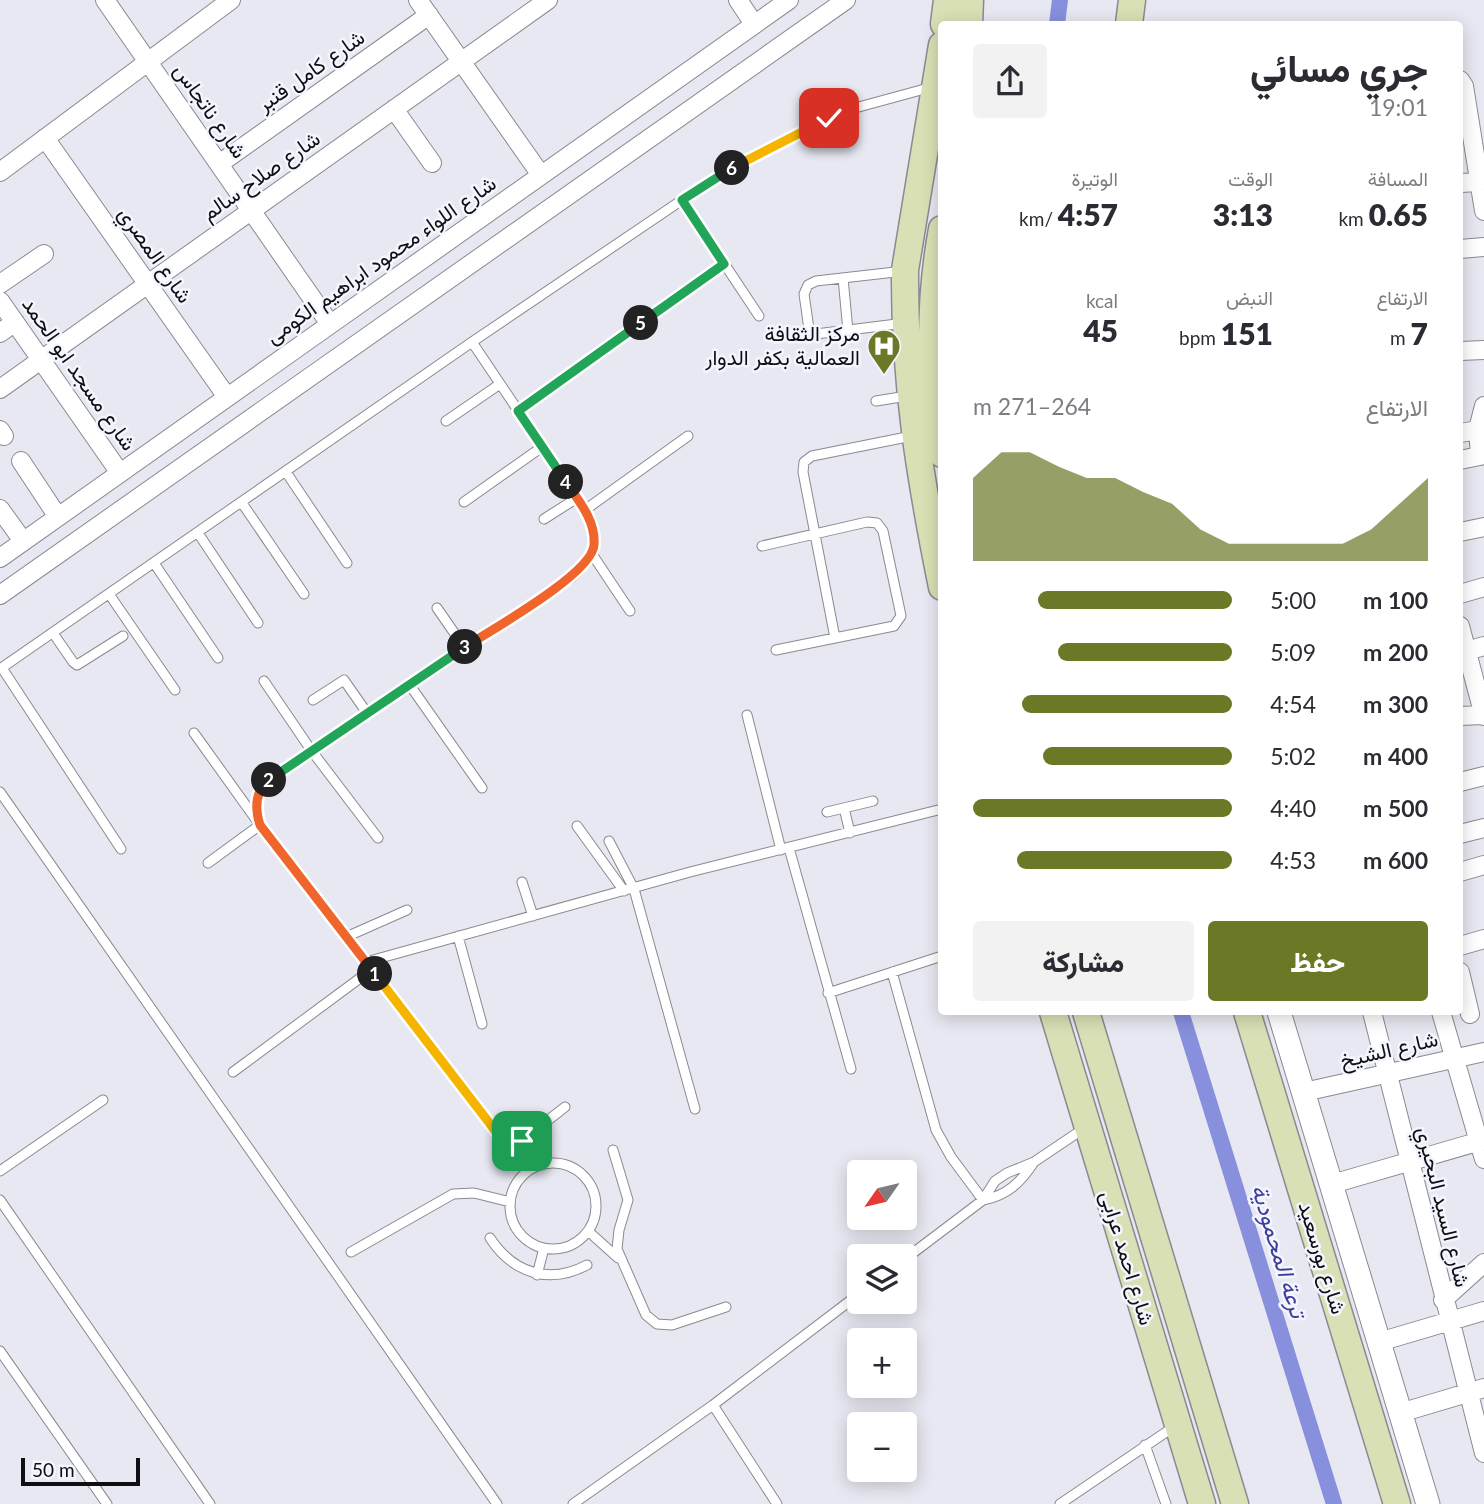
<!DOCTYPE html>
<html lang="ar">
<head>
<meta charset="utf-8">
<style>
	:root { --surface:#fff; --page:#f2f2f3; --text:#2b2b33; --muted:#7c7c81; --accent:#6b7926 }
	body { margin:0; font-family:Lato,Vazirmatn,sans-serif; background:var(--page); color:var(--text); direction:rtl; height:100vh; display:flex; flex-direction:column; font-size:26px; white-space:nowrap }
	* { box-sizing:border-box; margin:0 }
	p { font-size:23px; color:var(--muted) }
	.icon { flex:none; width:38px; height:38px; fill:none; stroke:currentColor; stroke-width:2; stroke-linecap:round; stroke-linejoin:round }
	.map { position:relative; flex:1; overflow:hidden; direction:ltr }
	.sheet { position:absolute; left:938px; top:21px; width:525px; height:994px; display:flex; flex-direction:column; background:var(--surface); border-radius:7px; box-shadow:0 4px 18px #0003; direction:rtl }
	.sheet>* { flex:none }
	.needle { width:46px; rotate:236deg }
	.fabs { position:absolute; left:847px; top:1160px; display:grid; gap:14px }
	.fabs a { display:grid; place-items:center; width:70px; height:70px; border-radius:7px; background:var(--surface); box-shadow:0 4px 18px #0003; font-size:35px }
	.scale { position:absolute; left:21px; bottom:18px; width:119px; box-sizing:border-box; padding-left:7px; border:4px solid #0f0f12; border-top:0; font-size:19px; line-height:24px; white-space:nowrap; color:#0f0f12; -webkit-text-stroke:5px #f4f6ff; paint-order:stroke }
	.pin { position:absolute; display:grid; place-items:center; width:60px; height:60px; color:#fff; margin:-30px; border-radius:14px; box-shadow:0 4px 10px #0006 }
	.km { position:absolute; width:35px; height:35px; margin:-18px; border-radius:50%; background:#222; color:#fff; font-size:19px; line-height:35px; text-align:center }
	.round { display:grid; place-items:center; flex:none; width:74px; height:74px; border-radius:7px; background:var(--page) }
	.head { display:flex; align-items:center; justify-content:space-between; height:119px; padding:0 35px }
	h1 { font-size:38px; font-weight:800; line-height:52px }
	.figures { display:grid; grid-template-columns:repeat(3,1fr); gap:10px; height:119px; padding:7px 35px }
	.figures div { display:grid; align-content:center }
	.figures b { font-size:30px; font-weight:800 }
	.figures small { font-size:19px; font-weight:400 }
	.figures p { font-size:19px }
	.chart { height:196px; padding:14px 35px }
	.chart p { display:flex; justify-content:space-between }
	.chart svg { width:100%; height:126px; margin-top:7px; fill:var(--accent); opacity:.7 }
	.action { display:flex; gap:14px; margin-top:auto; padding:14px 35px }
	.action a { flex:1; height:80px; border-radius:7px; background:var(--accent); color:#fff; font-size:28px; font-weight:800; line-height:80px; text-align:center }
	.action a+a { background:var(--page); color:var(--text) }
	ul { padding:0 35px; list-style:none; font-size:23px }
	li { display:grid; grid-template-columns:112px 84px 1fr; align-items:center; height:52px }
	li i { height:18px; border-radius:9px; background:var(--accent) }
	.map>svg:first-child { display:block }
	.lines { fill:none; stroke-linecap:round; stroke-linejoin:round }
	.canal { stroke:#888fdd; stroke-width:16 }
	.service-casing { stroke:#898a92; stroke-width:11 }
	.minor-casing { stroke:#898a92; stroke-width:20 }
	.tertiary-casing { stroke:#898a92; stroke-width:25 }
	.secondary-casing { stroke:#898a92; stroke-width:29 }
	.service { stroke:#fff; stroke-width:9 }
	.minor { stroke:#fff; stroke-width:18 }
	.tertiary { stroke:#fff; stroke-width:23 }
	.secondary { stroke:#dae0b5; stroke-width:26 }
	.split-1-casing { stroke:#fff; stroke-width:14 }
	.split-2-casing { stroke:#fff; stroke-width:14 }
	.split-3-casing { stroke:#fff; stroke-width:14 }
	.split-4-casing { stroke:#fff; stroke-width:14 }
	.split-5-casing { stroke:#fff; stroke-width:14 }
	.split-6-casing { stroke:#fff; stroke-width:14 }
	.split-7-casing { stroke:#fff; stroke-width:14 }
	.split-1 { stroke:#f5b400; stroke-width:9 }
	.split-2 { stroke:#f0652b; stroke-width:9 }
	.split-3 { stroke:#22a559; stroke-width:9 }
	.split-4 { stroke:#f0652b; stroke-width:9 }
	.split-5 { stroke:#22a559; stroke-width:9 }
	.split-6 { stroke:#22a559; stroke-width:9 }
	.split-7 { stroke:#f5b400; stroke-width:9 }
	.labels { text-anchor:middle; stroke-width:5; stroke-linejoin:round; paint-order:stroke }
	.street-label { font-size:21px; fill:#0f0f12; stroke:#f4f6ff }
	.poi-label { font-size:21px; fill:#0f0f12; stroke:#f4f6ff; text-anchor:end }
	.water-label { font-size:23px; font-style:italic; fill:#3f3d99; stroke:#f4f6ff }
</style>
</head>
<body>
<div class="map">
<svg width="1484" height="1504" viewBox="0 0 1484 1504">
	<rect width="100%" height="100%" fill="#e7e8f1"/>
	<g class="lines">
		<path class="canal" d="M1057 24 1060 0
			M1181 1012 1334 1504"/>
		<defs>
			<path id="service" d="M682 200 759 316
				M904 271 816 281 808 285 804 294 809 329 816 334 905 323
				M843 278 848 331
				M472 342 585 510C600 542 596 555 571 578L276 775C258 789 254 803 260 825L527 1171
				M876 401 907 396
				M518 411 724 264
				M446 421 500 384
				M286 472 347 563
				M464 502 542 447
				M242 503 304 594
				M585 510 688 436
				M544 519 577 498
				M198 533 258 623
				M762 546 867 522 877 523 883 531 900 611 901 616 894 626 776 650
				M592 554 630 611
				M154 563 218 658
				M109 594 175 690
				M437 608 464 647
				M53 633 73 662 77 665 123 636
				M835 638 803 472 804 462 812 456 912 436
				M2 668 121 849
				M0 669 472 342 719 175 829 118 855 108 932 87
				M264 681 311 750 378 838
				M409 684 482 788
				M313 700 344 680 367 713
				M747 715 781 850
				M194 733 260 825 208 863
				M0 792 497 1504
				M844 808 850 833
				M827 812 873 801
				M577 826 624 891
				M609 841 634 889 695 1109
				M789 848 851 1069
				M522 882 533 916
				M458 936 482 1024
				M346 937 407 910
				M366 962 690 872 942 809
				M892 972 936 1130 951 1157 983 1200
				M828 993 942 956
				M233 1072 371 970
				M510 1150 565 1107
				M613 1150 628 1200 619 1230 617 1249 646 1315 657 1324 672 1325 726 1307
				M510 1206a43 43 0 1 1 86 0a43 43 0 1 1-86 0Z
				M0 1171 103 1100
				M0 1200 210 1504
				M983 1200C1007 1196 1021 1182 1034 1162
				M588 1231 618 1258
				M490 1238C513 1273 549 1285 587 1265
				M351 1252 453 1194 474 1193 510 1202
				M905 1259 983 1200 995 1181 1007 1173 1034 1162 1086 1127
				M537 1275 544 1248
				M0 1351 107 1504
				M713 1405 777 1504
				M1145 1445 1166 1504
				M573 1504 713 1405 859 1294
				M1060 1504 1175 1426"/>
			<path id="minor" d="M105 0 330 324
				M418 0 541 175
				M738 0 754 24
				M1460 80 1464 86 1484 211
				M394 109 432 163
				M45 138 227 397
				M219 164 429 15
				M0 172 231 0
				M1460 183 1479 182
				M1460 249 1484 247
				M0 284 44 254
				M0 301 120 473
				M0 333 15 322
				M1460 351 1484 350
				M0 389 548 0
				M0 430 4 436
				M1460 433 1484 429
				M1480 456 1478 429 1484 406
				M1460 460 1484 455
				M21 461 58 517
				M0 509 23 541
				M1460 532 1484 527
				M0 558 789 0
				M1460 594 1484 587
				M0 595 846 0
				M1460 626 1484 716
				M1460 653 1484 646
				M1460 716 1484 715
				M1460 782 1484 776
				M1460 834 1484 828
				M1460 872 1484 865
				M1460 946 1484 939
				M1460 972 1470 1014
				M1372 1012 1484 1453
				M1441 1012 1484 1159
				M1304 1092 1484 1052
				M1332 1184 1484 1140
				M1443 1300 1484 1263
				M1379 1342 1484 1311
				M1400 1413 1484 1388"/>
			<path id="tertiary" d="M1279 1012 1428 1504"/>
			<path id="secondary" d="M944 24 947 0
				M969 24 970 0
				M1129 24 1132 0
				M942 45 905 270C904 381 920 479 942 587
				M942 229C928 306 930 378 942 454
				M1053 1012 1202 1504
				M1086 1012 1235 1504
				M1247 1012 1397 1504"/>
		</defs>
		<use href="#service" class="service-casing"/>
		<use href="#minor" class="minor-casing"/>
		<use href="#tertiary" class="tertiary-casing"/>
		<use href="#secondary" class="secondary-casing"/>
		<use href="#service" class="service"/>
		<use href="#minor" class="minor"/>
		<use href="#tertiary" class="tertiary"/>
		<use href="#secondary" class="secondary"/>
	</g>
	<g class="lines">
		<defs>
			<path id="split-1" d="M375 974 510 1150 522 1141"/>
			<path id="split-2" d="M269 780C254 792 255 809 260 825L375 974"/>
			<path id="split-3" d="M269 780 465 647"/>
			<path id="split-4" d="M465 647C491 630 592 574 594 545 596 521 579 501 566 482"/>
			<path id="split-5" d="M566 482 518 411 641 323"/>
			<path id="split-6" d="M641 323 724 264 682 200 732 168"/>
			<path id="split-7" d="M732 168 829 118"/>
		</defs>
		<use href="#split-1" class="split-1-casing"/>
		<use href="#split-2" class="split-2-casing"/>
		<use href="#split-3" class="split-3-casing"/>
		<use href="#split-4" class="split-4-casing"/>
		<use href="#split-5" class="split-5-casing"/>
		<use href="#split-6" class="split-6-casing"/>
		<use href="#split-7" class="split-7-casing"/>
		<use href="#split-1" class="split-1"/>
		<use href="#split-2" class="split-2"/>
		<use href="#split-3" class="split-3"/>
		<use href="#split-4" class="split-4"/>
		<use href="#split-5" class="split-5"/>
		<use href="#split-6" class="split-6"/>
		<use href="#split-7" class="split-7"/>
	</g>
	<defs>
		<symbol id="hospital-pin" viewBox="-11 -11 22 30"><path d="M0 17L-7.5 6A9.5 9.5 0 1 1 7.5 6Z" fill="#6b7926" stroke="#f4f6ff"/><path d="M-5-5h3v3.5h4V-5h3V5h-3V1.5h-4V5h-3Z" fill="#fff"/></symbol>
	</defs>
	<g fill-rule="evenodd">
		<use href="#hospital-pin" x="865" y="327" width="38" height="52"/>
	</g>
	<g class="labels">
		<g class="street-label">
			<text transform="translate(311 71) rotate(-35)" y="7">شارع كامل قنبر</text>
			<text transform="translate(210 111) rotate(55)" y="7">شارع ناتجاس</text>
			<text transform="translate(261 176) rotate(-35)" y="7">شارع صلاح سالم</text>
			<text transform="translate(155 255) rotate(55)" y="7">شارع المصري</text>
			<text transform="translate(381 260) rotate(-35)" y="7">شارع اللواء محمود ابراهيم الكومى</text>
			<text transform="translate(79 374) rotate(55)" y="7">شارع مسجد ابو الحمد</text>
			<text transform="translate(1389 1050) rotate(-13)" y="7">شارع الشيخ</text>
			<text transform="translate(1443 1207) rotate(76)" y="7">شارع السيد البحيري</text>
			<text transform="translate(1127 1258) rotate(73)" y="7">شارع احمد عرابى</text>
			<text transform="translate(1322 1258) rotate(73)" y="7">شارع بورسعيد</text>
		</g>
		<g class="poi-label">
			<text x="860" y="341">مركز الثقافة<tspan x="860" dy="24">العمالية بكفر الدوار</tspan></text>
		</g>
		<g class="water-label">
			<text transform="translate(1279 1251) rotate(73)" y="8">ترعة المحمودية</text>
		</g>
	</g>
</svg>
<div class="fabs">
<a><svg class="needle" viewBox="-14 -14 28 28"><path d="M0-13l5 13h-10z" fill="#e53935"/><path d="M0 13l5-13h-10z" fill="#7c7c81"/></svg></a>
<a><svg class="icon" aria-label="layers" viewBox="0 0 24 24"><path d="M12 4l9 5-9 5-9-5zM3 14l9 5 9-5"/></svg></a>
<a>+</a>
<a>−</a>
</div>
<div class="scale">50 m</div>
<div class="pin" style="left:522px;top:1141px;background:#1e9e55"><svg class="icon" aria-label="arrive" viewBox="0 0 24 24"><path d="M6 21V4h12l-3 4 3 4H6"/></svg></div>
<div class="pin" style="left:829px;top:118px;background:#d93025"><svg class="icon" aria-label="check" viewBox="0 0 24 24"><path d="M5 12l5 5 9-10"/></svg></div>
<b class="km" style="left:375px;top:974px">1</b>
<b class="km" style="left:269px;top:780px">2</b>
<b class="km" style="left:465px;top:647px">3</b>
<b class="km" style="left:566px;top:482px">4</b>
<b class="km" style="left:641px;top:323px">5</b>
<b class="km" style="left:732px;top:168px">6</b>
<section class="sheet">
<div class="head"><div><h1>جري مسائي</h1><p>19:01</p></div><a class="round"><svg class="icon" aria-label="share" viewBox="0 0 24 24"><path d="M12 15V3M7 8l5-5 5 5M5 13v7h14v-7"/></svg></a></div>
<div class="figures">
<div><p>المسافة</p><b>0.65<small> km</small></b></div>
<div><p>الوقت</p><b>3:13</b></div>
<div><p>الوتيرة</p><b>4:57<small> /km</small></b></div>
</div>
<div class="figures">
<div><p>الارتفاع</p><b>7<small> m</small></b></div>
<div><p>النبض</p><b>151<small> bpm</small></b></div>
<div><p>kcal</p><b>45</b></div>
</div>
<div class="chart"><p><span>الارتفاع</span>264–271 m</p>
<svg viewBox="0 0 160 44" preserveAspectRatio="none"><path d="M0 44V15L10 6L20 6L30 11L40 15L50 15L60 20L70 24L80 33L90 38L100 38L110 38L120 38L130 38L140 33L150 24L160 15V44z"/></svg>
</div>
<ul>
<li><b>100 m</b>5:00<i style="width:75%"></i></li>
<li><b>200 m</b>5:09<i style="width:67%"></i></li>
<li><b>300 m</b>4:54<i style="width:81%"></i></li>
<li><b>400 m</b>5:02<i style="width:73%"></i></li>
<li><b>500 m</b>4:40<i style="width:100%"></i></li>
<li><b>600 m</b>4:53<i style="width:83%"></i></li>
</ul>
<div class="action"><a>حفظ</a><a>مشاركة</a></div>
</section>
</div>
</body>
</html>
